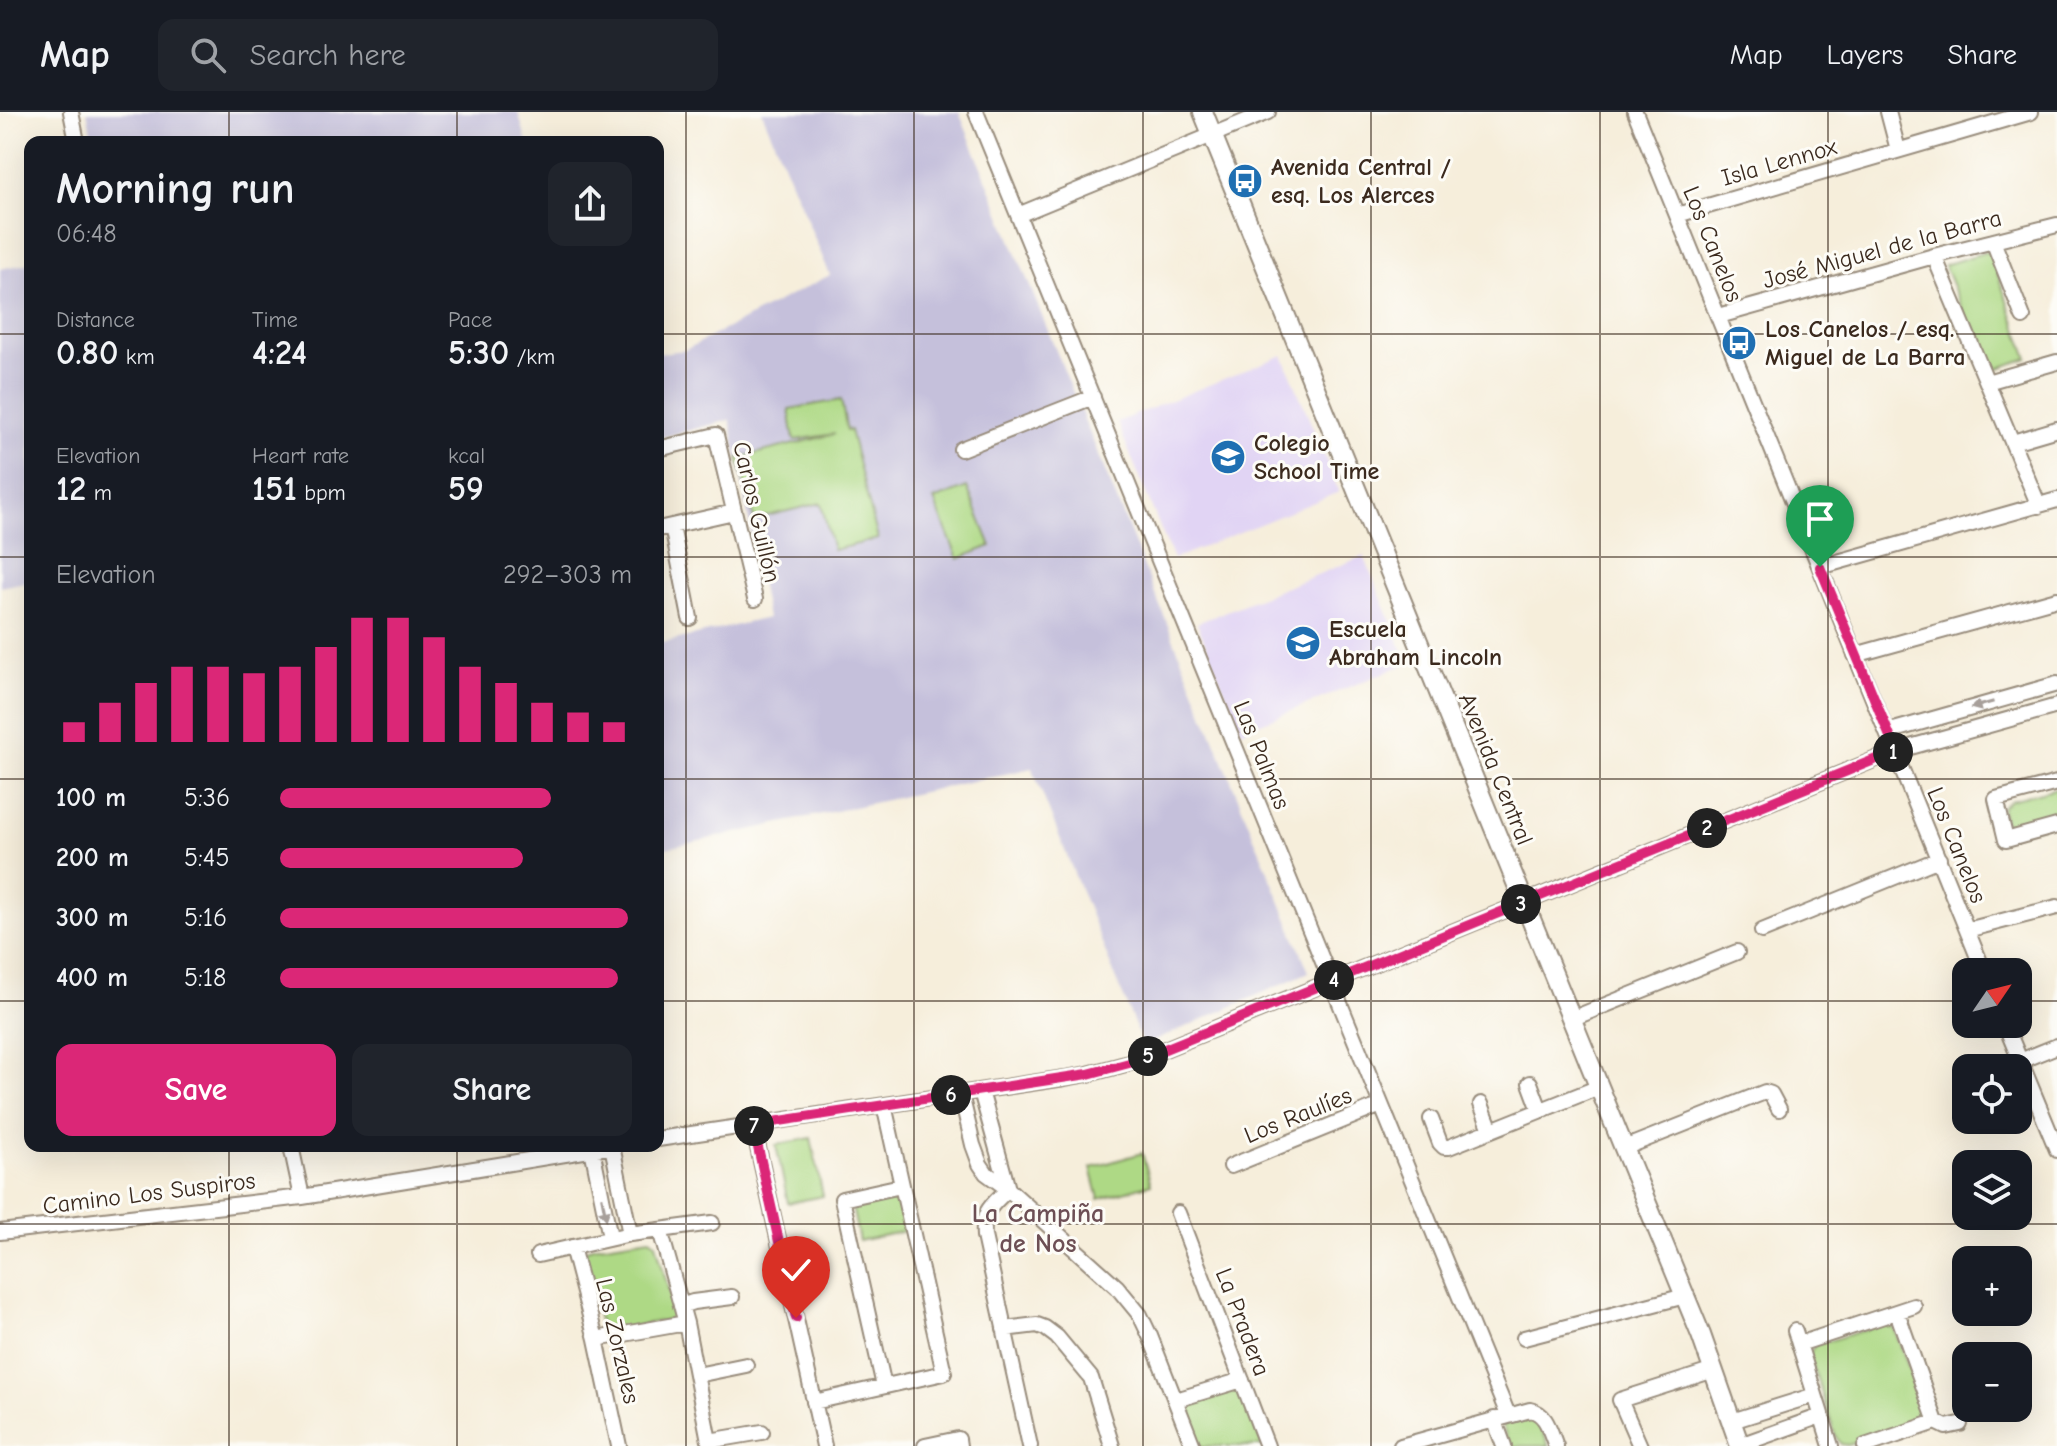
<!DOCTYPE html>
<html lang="en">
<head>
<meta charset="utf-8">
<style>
	:root { --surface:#171b24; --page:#20242c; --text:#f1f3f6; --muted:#9ea1a6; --line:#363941; --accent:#db2777 }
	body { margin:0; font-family:"Comic Neue",sans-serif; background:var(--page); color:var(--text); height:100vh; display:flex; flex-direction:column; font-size:30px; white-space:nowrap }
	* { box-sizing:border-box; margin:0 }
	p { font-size:26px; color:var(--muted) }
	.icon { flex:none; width:44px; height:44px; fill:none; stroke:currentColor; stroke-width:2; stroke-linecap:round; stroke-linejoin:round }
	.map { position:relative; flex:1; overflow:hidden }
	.sheet { position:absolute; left:24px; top:24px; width:640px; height:1016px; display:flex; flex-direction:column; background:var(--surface); border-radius:16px; box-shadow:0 8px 32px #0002 }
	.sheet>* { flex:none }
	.needle { width:52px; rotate:55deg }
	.fabs { position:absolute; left:1952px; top:846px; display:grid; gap:16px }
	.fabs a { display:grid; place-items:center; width:80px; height:80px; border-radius:16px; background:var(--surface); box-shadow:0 8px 32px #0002; font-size:40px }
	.pin { position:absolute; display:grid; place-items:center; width:68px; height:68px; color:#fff; margin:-82px -34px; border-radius:50% 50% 50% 0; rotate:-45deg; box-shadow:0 0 8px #0007 }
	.pin .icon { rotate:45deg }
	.km { position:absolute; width:40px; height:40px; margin:-20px; border-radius:50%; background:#222; color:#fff; font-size:22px; line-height:40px; text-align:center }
	.round { display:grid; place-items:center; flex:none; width:84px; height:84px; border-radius:16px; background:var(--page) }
	.head { display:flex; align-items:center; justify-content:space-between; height:136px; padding:0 32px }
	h1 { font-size:44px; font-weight:700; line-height:60px }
	.figures { display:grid; grid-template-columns:repeat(3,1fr); gap:12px; height:136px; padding:8px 32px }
	.figures div { display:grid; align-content:center }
	.figures b { font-size:34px; font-weight:700 }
	.figures small { font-size:22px; font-weight:400 }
	.figures p { font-size:22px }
	.chart { height:224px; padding:16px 32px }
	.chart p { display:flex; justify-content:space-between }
	.chart svg { width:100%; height:144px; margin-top:8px; stroke:var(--accent); stroke-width:6 }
	.cta { display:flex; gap:16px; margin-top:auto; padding:16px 32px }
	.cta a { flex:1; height:92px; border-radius:16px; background:var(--accent); color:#fff; font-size:32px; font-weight:700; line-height:92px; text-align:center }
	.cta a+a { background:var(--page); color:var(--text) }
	ul { padding:0 32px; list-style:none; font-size:26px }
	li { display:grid; grid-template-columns:128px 96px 1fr; align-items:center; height:60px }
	li i { height:20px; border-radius:10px; background:var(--accent) }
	header { display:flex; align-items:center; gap:48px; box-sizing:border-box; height:112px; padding:0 40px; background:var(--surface); border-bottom:2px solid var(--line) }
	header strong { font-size:38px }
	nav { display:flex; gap:44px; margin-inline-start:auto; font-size:28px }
	.search { width:560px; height:72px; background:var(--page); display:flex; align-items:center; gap:20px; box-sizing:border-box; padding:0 28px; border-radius:16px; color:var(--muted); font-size:30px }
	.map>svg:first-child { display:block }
	.built { fill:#e1d4f4 }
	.industrial { fill:#c5c0db }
	.green { fill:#aed985; stroke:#748252; stroke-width:2 }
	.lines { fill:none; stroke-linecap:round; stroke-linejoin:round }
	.minor-casing { stroke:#988c7c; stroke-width:18 }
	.tertiary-casing { stroke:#988c7c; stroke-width:22 }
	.minor { stroke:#fff; stroke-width:14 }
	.tertiary { stroke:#fff; stroke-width:18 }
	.oneway { fill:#a79f9a }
	.route-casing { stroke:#fff; stroke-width:16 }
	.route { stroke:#db2777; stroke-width:10 }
	.grid { fill:none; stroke:#3b2a1e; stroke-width:2; stroke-opacity:0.55 }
	.labels { text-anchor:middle; stroke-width:6; stroke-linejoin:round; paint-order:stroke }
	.street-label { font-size:24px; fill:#3b2a1e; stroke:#fdfcf7 }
	.poi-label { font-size:24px; font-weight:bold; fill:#3b2a1e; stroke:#fdfcf7; text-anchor:start }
	.neighbourhood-label { font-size:26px; font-weight:bold; fill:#6d4f55; stroke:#fdfcf7 }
</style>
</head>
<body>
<header>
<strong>Map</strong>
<div class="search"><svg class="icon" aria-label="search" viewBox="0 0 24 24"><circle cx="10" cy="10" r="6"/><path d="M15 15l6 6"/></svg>Search here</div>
<nav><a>Map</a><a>Layers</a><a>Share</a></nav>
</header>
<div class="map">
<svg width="2057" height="1334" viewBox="0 0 2057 1334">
	<rect width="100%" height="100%" fill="#fdfcf7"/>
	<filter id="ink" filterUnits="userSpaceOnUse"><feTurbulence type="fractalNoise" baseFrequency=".0125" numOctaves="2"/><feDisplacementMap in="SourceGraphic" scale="16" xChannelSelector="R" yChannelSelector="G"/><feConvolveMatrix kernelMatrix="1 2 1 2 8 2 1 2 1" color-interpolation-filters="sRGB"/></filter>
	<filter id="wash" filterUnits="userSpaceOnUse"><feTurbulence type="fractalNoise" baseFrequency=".006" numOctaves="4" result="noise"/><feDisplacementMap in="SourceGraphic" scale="32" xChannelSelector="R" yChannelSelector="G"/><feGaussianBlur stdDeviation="1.8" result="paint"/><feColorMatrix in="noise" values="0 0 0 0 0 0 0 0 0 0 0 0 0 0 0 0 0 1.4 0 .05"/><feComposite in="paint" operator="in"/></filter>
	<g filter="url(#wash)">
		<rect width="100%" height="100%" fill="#f6eedb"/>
		<path class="built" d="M1283 243 1339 380 1173 447 1117 310Z
			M1364 444 1408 551 1241 619 1197 511Z"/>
		<path class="industrial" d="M87 0H518L527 30H93Z
			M762 0H959L1309 860 1143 934 1032 656 658 738V532L767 506 730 308 658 326V238L660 241 685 238 830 163Z
			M30 151V469L0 475V157Z"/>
		<path class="green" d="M1989 139 2028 246 1988 260 1944 153Z
			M841 288 847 319 850 318 878 427 833 438 821 391 754 407 738 346 835 322 794 328 789 297Z
			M967 375 991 434 958 447 934 388Z
			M2057 676V710L2013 722 2006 714 2001 696 2010 688Z
			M811 1026 823 1084 788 1091 776 1033Z
			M1142 1041 1151 1072 1099 1087 1091 1056Z
			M897 1084 905 1119 859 1129 852 1094Z
			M650 1126 656 1131 676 1206 602 1220 583 1145 585 1139 592 1135Z
			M1884 1212 1894 1216 1925 1300 1923 1306 1918 1310 1848 1333 1841 1332 1836 1325 1809 1242 1815 1233Z
			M1230 1280 1243 1281 1263 1334H1199C1194 1321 1182 1303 1193 1291Z
			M1531 1304 1539 1311 1549 1334H1510L1502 1313Z"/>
	</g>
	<g filter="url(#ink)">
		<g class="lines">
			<defs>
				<path id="minor" d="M71 0 77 30
					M976 0 1508 1303
					M1635 0 1984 860
					M1888 0 1898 38
					M1018 103 1268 0
					M1677 103 2031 0
					M1993 129 2023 205
					M1934 144 2039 394
					M1719 204 1934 144 2057 113
					M1987 270 2057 250
					M2013 330 2057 317
					M658 337 716 323 755 487
					M961 337 1093 285
					M672 414 690 506
					M658 417 734 400
					M1820 455 2057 388
					M1855 543 2057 487
					M1887 620 2057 572
					M2057 671 1996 687 2006 728 2057 714
					M1967 818 2057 795
					M1762 819 1939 747
					M1571 907 1737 840
					M2005 912 2057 1038
					M2020 949 2057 934
					M1530 971 1540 998
					M981 979 1008 1077
					M961 982 973 1033 980 1052 986 1061 1008 1077 1117 1175 1140 1203 1150 1224 1193 1334
					M1481 992 1491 1018
					M1431 1007 1440 1031 1444 1035H1449L1599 975
					M753 1013 824 1334
					M658 1027 1065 966 1088 962 1133 950 1896 639 2057 594
					M291 1034 302 1085
					M612 1034 630 1122
					M1624 1036 1765 980 1771 982 1779 997
					M592 1037 610 1125
					M1231 1054 1381 993
					M1008 1077C991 1094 982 1099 984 1124L1030 1334
					M1178 1101 1267 1334
					M660 1118 686 1211 710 1334
					M0 1120 302 1085 614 1034
					M572 1135 596 1227 619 1334
					M538 1143 630 1122 712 1111
					M681 1194 693 1190 732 1185
					M1897 1200 1936 1310
					M1004 1217 1037 1213 1045 1216 1057 1225 1091 1266 1112 1334
					M1795 1219 1831 1334
					M1524 1226 1685 1184
					M596 1227 686 1211
					M1799 1232 1914 1194
					M697 1263 746 1253
					M884 1274 842 1087 901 1074
					M1176 1288 1242 1268
					M814 1290 944 1261 884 993
					M1494 1307 1504 1334
					M1732 1309 1815 1283
					M709 1329 762 1320
					M1740 1333 1821 1304
					M925 1334 958 1327 959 1334
					M1401 1334 1530 1298C1547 1301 1550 1320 1556 1334
					M1640 1334 1620 1288 1714 1258
					M1865 1334 1936 1310 1946 1315 1960 1312"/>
				<path id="tertiary" d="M1203 0 1624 1036 1701 1223 1740 1334"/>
			</defs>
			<use href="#minor" class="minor-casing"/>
			<use href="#tertiary" class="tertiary-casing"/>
			<use href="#minor" class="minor"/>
			<use href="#tertiary" class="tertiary"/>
		</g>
		<defs><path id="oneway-solid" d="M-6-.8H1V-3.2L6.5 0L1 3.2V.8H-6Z" transform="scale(2)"/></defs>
		<g class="oneway">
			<use href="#oneway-solid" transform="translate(1982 593) rotate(164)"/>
			<use href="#oneway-solid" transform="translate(604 1096) rotate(79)"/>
		</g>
	</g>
	<g class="lines" filter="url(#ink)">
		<defs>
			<path id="route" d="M796 1206 753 1013 1088 962 1133 950 1896 639 1820 455"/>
		</defs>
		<use href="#route" class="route-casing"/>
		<use href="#route" class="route"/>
	</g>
	<path class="grid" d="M229 0V30M457 0V30M686 0V1334M914 0V1334M1143 0V1334M1371 0V1334M1600 0V1334M1828 0V1334M0 222H30M658 222H2057M0 445H30M658 445H2057M0 667H30M658 667H2057M0 889H30M658 889H1966M2018 889H2057M229 1034V1334M457 1034V1334M0 1112H2057"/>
	<defs>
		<symbol id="bus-disc" viewBox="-11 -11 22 22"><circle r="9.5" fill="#1f6fb2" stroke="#fdfcf7"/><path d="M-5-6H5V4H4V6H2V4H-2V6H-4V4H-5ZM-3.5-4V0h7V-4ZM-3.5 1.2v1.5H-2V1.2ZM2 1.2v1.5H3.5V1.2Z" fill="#fff"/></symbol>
		<symbol id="school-disc" viewBox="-11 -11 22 22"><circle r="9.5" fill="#1f6fb2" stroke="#fdfcf7"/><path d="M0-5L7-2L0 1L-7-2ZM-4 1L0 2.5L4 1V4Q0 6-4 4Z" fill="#fff"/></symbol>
	</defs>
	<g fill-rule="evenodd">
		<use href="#bus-disc" x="1225" y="49" width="40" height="40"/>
		<use href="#bus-disc" x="1719" y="211" width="40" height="40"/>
		<use href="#school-disc" x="1208" y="325" width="40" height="40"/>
		<use href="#school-disc" x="1283" y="511" width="40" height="40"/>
	</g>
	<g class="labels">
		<g class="street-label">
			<text transform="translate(1779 50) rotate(-16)" y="8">Isla Lennox</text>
			<text transform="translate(1713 132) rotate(68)" y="8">Los Canelos</text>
			<text transform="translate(1882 137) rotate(-15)" y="8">José Miguel de la Barra</text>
			<text transform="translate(757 400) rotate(77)" y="8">Carlos Guillón</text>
			<text transform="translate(1262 643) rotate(68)" y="8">Las Palmas</text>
			<text transform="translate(1496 657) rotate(68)" y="8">Avenida Central</text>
			<text transform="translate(1957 733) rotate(68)" y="8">Los Canelos</text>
			<text transform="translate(1298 1003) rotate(-22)" y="8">Los Raulíes</text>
			<text transform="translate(149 1081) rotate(-7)" y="8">Camino Los Suspiros</text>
			<text transform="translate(1243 1210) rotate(69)" y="8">La Pradera</text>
			<text transform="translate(618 1229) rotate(77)" y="8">Las Zorzales</text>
		</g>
		<g class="poi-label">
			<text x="1271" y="63">Avenida Central /<tspan x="1271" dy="28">esq. Los Alerces</tspan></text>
			<text x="1765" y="225">Los Canelos / esq.<tspan x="1765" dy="28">Miguel de La Barra</tspan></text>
			<text x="1254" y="339">Colegio<tspan x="1254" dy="28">School Time</tspan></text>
			<text x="1329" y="525">Escuela<tspan x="1329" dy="28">Abraham Lincoln</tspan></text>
		</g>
		<g class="neighbourhood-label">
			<text x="1038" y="1110">La Campiña<tspan x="1038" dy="30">de Nos</tspan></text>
		</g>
	</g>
</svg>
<div class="fabs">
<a><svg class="needle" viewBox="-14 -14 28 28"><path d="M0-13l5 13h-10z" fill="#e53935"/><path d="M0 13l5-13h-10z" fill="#9ea1a6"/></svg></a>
<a><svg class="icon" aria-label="locate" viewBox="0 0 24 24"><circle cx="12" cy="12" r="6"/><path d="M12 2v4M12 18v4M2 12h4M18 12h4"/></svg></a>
<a><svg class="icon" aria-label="layers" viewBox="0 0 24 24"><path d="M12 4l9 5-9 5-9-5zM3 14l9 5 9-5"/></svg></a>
<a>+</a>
<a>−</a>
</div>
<div class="pin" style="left:1820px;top:455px;background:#1e9e55"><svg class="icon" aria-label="arrive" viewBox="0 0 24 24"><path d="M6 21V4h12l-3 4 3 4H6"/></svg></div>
<div class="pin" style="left:796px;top:1206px;background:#d93025"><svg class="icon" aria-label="check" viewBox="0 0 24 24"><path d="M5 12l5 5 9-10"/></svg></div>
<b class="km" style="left:1893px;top:640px">1</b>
<b class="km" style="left:1707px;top:716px">2</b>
<b class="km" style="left:1521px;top:792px">3</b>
<b class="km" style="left:1334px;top:868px">4</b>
<b class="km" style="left:1148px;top:944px">5</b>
<b class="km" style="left:951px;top:983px">6</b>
<b class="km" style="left:754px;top:1014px">7</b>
<section class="sheet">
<div class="head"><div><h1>Morning run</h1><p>06:48</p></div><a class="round"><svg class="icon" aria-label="share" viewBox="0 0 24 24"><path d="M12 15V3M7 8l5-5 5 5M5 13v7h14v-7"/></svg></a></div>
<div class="figures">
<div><p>Distance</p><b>0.80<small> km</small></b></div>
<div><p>Time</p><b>4:24</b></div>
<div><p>Pace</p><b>5:30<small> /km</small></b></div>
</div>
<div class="figures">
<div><p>Elevation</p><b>12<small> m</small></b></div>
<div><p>Heart rate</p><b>151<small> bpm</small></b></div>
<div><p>kcal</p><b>59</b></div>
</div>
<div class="chart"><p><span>Elevation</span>292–303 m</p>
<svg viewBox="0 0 160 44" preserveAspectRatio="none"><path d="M5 44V38M15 44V32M25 44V26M35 44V21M45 44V21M55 44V23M65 44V21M75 44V15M85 44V6M95 44V6M105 44V12M115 44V21M125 44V26M135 44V32M145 44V35M155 44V38"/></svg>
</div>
<ul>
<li><b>100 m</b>5:36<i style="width:77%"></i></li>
<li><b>200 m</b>5:45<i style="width:69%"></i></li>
<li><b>300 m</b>5:16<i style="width:99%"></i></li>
<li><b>400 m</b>5:18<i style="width:96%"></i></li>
</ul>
<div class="cta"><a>Save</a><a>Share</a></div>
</section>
</div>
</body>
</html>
